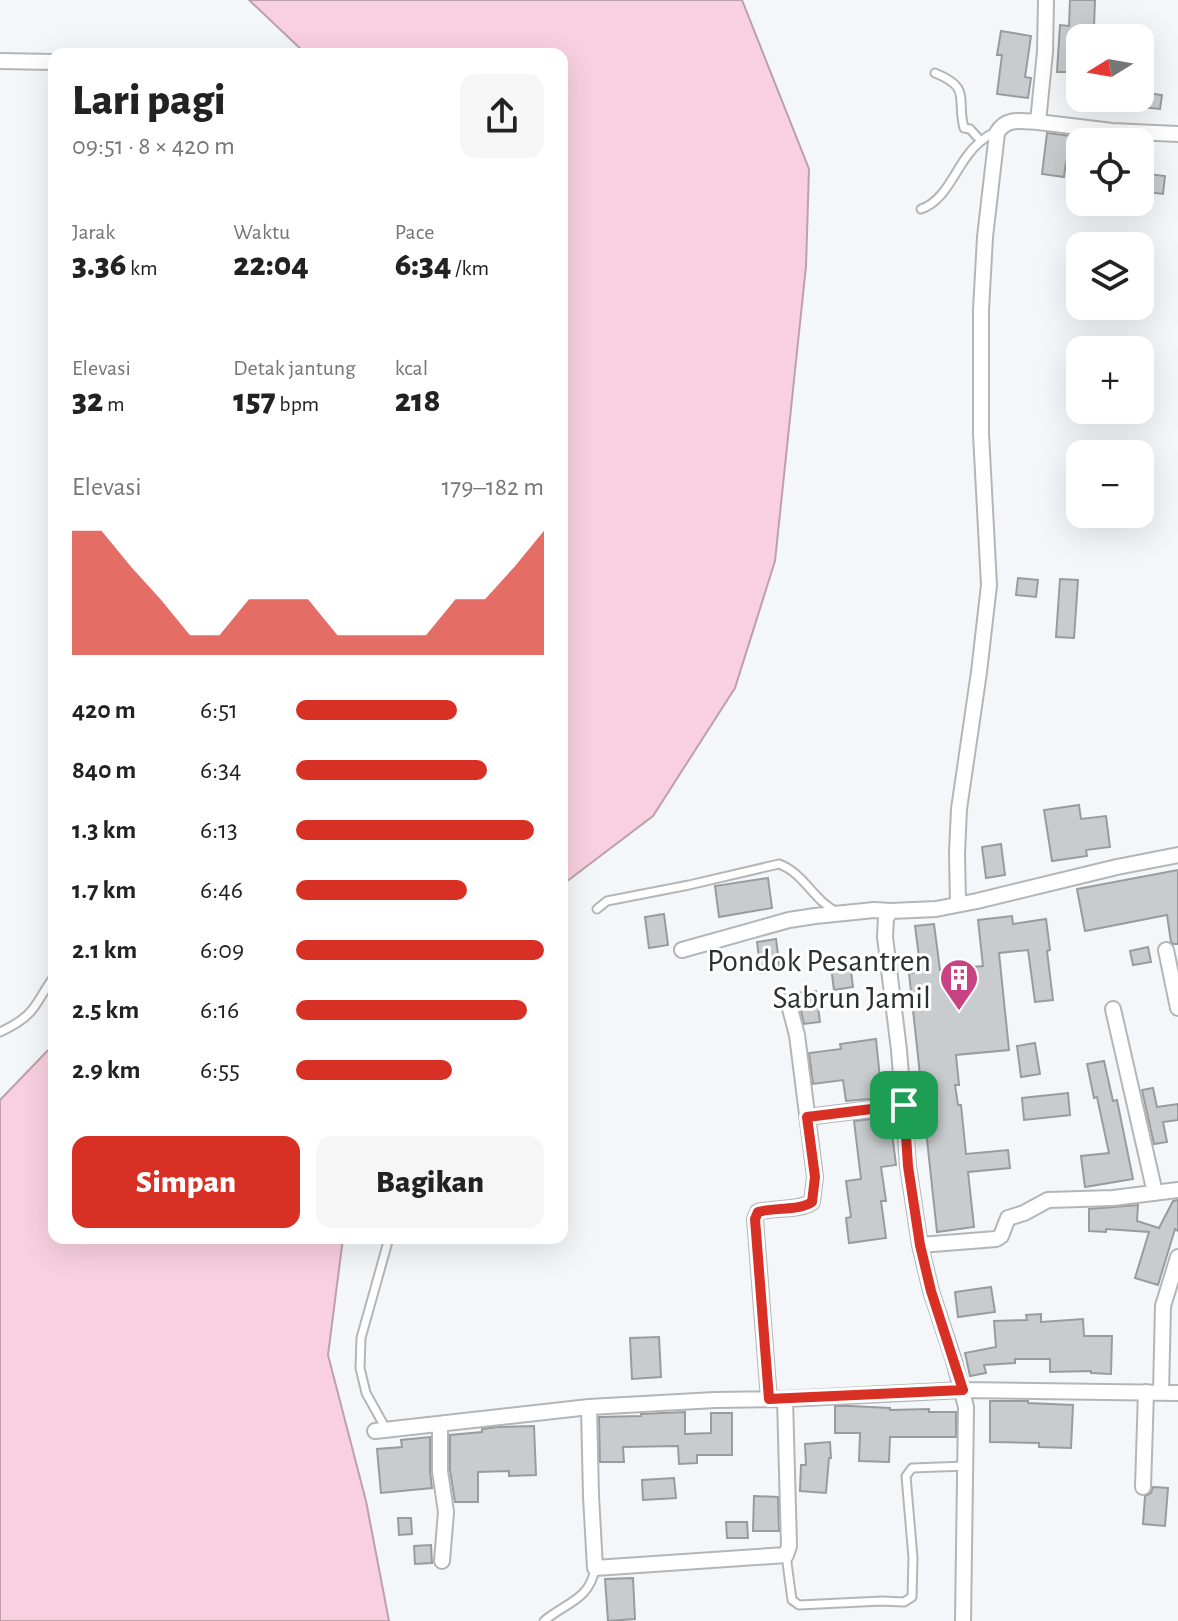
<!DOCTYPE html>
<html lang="id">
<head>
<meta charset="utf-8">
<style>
	:root { --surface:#fff; --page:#f6f6f6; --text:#222; --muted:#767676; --accent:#d93025 }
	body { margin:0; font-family:"Alegreya Sans",sans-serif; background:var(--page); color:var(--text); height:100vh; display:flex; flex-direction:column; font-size:30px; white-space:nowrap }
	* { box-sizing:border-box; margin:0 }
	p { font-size:26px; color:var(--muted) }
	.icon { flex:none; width:44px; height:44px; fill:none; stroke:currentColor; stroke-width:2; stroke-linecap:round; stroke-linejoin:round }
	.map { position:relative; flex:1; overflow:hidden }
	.details { position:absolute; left:48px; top:48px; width:520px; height:1196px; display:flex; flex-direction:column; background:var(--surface); border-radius:16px; box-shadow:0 8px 32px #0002 }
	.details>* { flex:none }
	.needle { width:52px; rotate:259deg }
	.buttons { position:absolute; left:1066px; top:24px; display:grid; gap:16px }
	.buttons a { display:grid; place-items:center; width:88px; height:88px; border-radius:16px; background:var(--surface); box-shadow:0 8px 32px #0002; font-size:40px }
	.pin { position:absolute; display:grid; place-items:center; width:68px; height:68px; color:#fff; margin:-34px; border-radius:16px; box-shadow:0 4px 12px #0006 }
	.round { display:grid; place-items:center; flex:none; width:84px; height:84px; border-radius:16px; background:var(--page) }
	.headline { display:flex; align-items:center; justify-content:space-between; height:136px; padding:0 24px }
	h1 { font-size:44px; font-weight:800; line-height:60px }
	.figures { display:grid; grid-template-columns:repeat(3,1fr); gap:12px; height:136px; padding:8px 24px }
	.figures div { display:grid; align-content:center }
	.figures b { font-size:34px; font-weight:800 }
	.figures small { font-size:22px; font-weight:400 }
	.figures p { font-size:22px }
	.chart { height:224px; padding:16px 24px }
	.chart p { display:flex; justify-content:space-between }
	.chart svg { width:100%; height:144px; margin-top:8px; fill:var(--accent); opacity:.7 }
	.button { display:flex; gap:16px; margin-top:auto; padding:16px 24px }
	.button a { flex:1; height:92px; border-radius:16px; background:var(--accent); color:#fff; font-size:32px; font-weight:800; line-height:92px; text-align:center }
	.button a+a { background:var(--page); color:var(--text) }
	ul { padding:0 24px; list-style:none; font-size:26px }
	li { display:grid; grid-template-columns:128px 96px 1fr; align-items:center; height:60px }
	li i { height:20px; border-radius:10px; background:var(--accent) }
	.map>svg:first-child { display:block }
	.water { fill:#f9d0df; stroke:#bca0aa; stroke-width:2 }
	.building { fill:#c9ccce; stroke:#999c9e; stroke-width:2 }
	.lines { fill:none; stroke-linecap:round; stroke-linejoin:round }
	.service-casing { stroke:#b3b6b8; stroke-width:11 }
	.minor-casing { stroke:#b3b6b8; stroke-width:18 }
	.service { stroke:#fff; stroke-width:7 }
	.minor { stroke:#fff; stroke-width:14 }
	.route-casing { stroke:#fff; stroke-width:16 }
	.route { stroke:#d93025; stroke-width:10 }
	.labels { text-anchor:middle; stroke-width:6; stroke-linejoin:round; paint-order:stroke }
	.poi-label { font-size:32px; fill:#2e2f30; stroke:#fff; text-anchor:end }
</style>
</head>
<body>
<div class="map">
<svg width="1178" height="1621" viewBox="0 0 1178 1621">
	<rect width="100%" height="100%" fill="#f3f7f9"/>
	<path class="water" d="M249 0H742L809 169 806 266 775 561 735 688 653 816 562 885V54H306Z
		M54 1044V1238H343L328 1355 366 1501 389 1621H0V1100Z"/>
	<path class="building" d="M1070 0H1095L1094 27 1123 28V38H1080V72H1057L1060 25 1069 26Z
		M1001 31 1031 36 1025 77 1031 78 1028 98 997 94 1002 55H997Z
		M1140 92 1162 95 1160 109 1140 107Z
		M1047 133 1080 137V163L1066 162 1064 177 1042 174Z
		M1140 173 1165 176 1163 194 1140 191Z
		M1018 578 1038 580 1036 597 1016 595Z
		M1060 579 1078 580 1074 638 1056 637Z
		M1079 805 1081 819 1106 816 1110 847 1086 850 1087 856 1052 861 1044 810Z
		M1001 844 1005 875 986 878 982 847Z
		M1178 870V944H1174L1171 942 1167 915 1085 931 1077 889Z
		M768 878 772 908 719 917 715 886Z
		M664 914 668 945 649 948 645 917Z
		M1012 916 1013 924 1046 919 1050 950 1047 951 1053 1000 1035 1002 1028 950 999 953 1009 1050 956 1055 959 1085H955L958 1105H961L966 1154 1008 1150 1010 1168 968 1172 974 1227 937 1232 909 973 921 972 915 926 934 924 940 970 983 966 978 920Z
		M776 939 780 970 761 973 757 942Z
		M1148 947 1151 962 1133 965 1130 951Z
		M849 956 853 987 834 990 830 959Z
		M816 991 820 1022 804 1024 797 993Z
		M876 1039 882 1098 846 1101 843 1080 813 1084 809 1053 841 1049 840 1044Z
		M1035 1043 1040 1074 1021 1077 1017 1046Z
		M1104 1061 1113 1101 1117 1100 1133 1179 1085 1187 1081 1156 1109 1153 1097 1097 1094 1098 1087 1064Z
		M1153 1088 1157 1107 1178 1104V1120L1163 1122 1167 1142 1154 1144 1142 1090Z
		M1068 1093 1070 1115 1024 1120 1022 1098Z
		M890 1117 896 1165 881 1167 886 1201H881L886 1238 849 1243 846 1218 851 1217 846 1181 861 1179 854 1121Z
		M1178 1200V1231L1175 1229 1158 1285 1135 1278 1149 1232 1106 1229V1232L1089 1231V1209L1138 1205 1137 1221 1159 1228 1173 1201Z
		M991 1287 995 1312 958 1317 955 1292Z
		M1041 1314V1322L1083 1319 1084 1336H1112L1111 1374 1091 1373V1371L1050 1372V1359H1015V1363L984 1365 986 1373 970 1376 965 1353 996 1347 994 1321 1027 1320 1026 1315Z
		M659 1337 661 1377 632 1379 630 1338Z
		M990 1401H1028V1403L1073 1405 1071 1448 1039 1447V1443L990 1442Z
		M835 1406H850L890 1408V1410L929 1409V1412H956V1437H890L889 1462 859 1461 860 1433H835Z
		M685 1412V1434L711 1433V1413H732V1455H697V1463L679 1464 678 1446 623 1447 624 1462H600L599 1417 641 1416V1414Z
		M534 1426 536 1475 509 1476V1471L478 1472V1502H455L450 1470V1435L482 1432V1429L497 1427Z
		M430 1437V1471L432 1488 381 1493 377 1449 402 1447 401 1440Z
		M830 1442 831 1458H829L826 1493 800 1491 801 1465H806L805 1444Z
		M674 1478 676 1498 643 1500 642 1480Z
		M1153 1487 1168 1488 1165 1526 1143 1524 1145 1496 1151 1493Z
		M754 1496 778 1497 779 1531H753Z
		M398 1518H411L412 1534 399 1535Z
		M726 1522H747L748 1538H727Z
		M431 1545 432 1563 415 1564 414 1546Z
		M633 1578 635 1619 608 1621 605 1579Z"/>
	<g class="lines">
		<defs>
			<path id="service" d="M935 73C972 88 956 98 964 128L970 129 981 141
				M921 209C949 200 957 160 980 142 987 137 988 134 997 133
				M597 909 607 901 689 885 779 864C804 873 813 900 837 912
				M0 1032C11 1027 24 1020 32 1010 40 1000 46 987 54 977
				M386 1429 366 1393 360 1368 361 1338 389 1238
				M786 1555 792 1600 799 1605 882 1601 904 1602 912 1597 913 1558 906 1476 912 1468 966 1466
				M544 1621C565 1603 590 1600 595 1568"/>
			<path id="minor" d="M1046 0 1045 52 1038 122 1112 131 1178 134
				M0 61 54 62
				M958 904 957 853 959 809 979 672 989 585 981 434V310L985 237 997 133C1006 117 1021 121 1038 122
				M682 950 789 920 815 916 874 910 891 911
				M1166 950 1178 1008
				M1113 1009 1155 1193
				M807 1117 904 1105
				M920 1245 996 1239 1001 1236 1008 1218 1024 1213 1048 1200 1113 1198 1178 1190
				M1161 1392 1163 1306 1178 1257
				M769 1399 755 1219 758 1212C775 1207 799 1211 812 1202L815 1177 797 1035 788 1001
				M589 1407 591 1496 595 1568 786 1555 789 1546 785 1399
				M440 1424V1471L446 1512 442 1561
				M375 1431 589 1407 715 1400 785 1399 963 1390 1178 1393
				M1143 1487 1146 1392
				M963 1621 966 1407 954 1361 931 1291 920 1245 908 1166 899 1050 885 937 886 918 891 911 936 909 977 901 1117 867 1178 855"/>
		</defs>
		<use href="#service" class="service-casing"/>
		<use href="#minor" class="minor-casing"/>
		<use href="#service" class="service"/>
		<use href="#minor" class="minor"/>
	</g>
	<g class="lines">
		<defs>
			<path id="route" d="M904 1105 908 1166 920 1245 931 1291 963 1390 769 1399 755 1219 758 1212C775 1207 799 1211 812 1202L815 1177 807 1117Z"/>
		</defs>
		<use href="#route" class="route-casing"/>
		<use href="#route" class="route"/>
	</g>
	<defs>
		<symbol id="building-pin" viewBox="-11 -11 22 30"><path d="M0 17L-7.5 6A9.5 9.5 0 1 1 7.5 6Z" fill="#c94384" stroke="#fff"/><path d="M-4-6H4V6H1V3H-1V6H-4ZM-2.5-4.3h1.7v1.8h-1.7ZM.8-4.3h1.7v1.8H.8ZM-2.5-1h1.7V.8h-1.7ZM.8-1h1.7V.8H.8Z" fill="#fff"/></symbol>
	</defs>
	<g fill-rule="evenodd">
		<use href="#building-pin" x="937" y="956" width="44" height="60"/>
	</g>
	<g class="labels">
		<g class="poi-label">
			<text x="931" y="971">Pondok Pesantren<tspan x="931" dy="37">Sabrun Jamil</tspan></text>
		</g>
	</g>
</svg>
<div class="buttons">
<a><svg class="needle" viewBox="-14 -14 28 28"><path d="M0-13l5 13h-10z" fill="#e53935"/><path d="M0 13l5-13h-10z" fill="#767676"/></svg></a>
<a><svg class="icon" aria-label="locate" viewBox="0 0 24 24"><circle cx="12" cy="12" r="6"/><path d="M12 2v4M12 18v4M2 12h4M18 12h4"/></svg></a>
<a><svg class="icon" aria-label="layers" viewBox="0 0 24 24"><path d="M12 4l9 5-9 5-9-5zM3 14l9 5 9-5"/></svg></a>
<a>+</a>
<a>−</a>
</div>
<div class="pin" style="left:904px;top:1105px;background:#1e9e55"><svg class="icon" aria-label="arrive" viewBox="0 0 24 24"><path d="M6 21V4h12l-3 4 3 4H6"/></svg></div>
<section class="details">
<div class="headline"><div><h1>Lari pagi</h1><p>09:51 · 8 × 420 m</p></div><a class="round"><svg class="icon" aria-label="share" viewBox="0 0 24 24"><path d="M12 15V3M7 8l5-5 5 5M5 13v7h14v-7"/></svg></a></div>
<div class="figures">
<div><p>Jarak</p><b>3.36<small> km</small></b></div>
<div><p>Waktu</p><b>22:04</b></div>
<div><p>Pace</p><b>6:34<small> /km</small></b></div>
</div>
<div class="figures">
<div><p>Elevasi</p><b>32<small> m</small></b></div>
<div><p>Detak jantung</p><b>157<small> bpm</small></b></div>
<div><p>kcal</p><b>218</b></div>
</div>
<div class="chart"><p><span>Elevasi</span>179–182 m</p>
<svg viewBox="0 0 160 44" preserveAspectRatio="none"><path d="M0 44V6L10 6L20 17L30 27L40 38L50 38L60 27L70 27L80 27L90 38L100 38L110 38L120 38L130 27L140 27L150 17L160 6V44z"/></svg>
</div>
<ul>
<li><b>420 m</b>6:51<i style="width:65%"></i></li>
<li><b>840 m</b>6:34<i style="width:77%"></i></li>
<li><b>1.3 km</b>6:13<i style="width:96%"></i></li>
<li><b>1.7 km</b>6:46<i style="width:69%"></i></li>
<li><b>2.1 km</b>6:09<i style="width:100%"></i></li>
<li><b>2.5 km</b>6:16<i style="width:93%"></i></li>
<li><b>2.9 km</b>6:55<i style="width:63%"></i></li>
</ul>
<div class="button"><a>Simpan</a><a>Bagikan</a></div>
</section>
</div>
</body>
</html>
